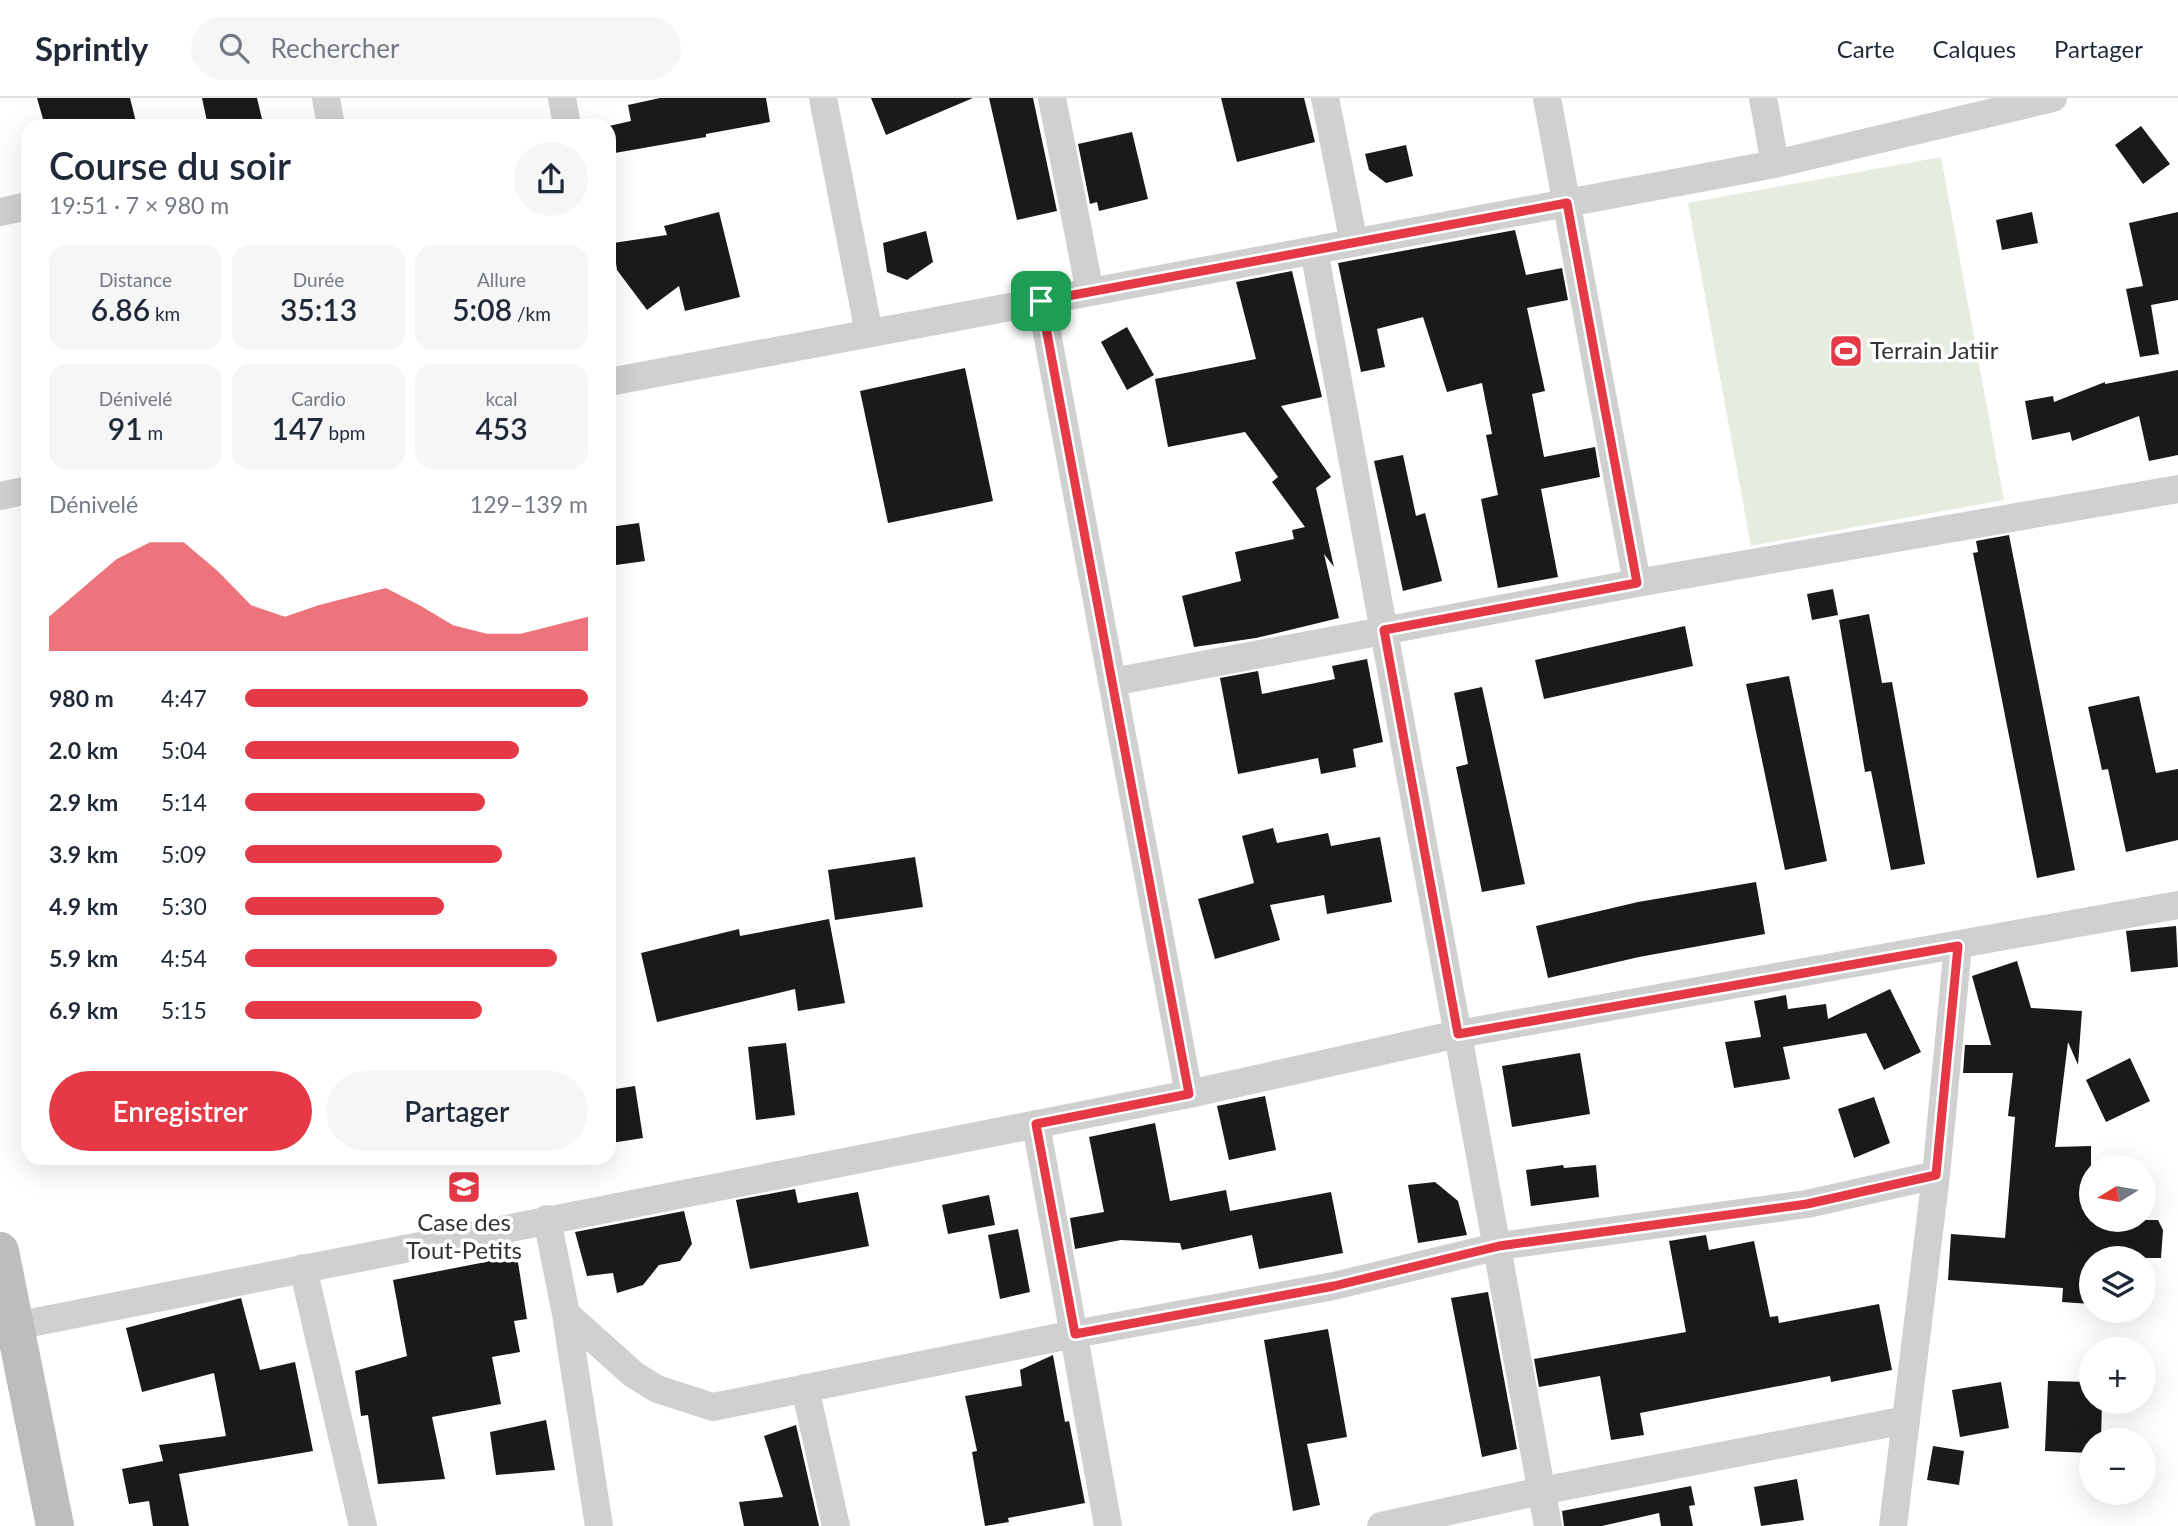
<!DOCTYPE html>
<html lang="fr">
<head>
<meta charset="utf-8">
<style>
	:root { --surface:#fff; --page:#f6f6f7; --text:#1f2937; --muted:#747a83; --line:#e0e1e3; --accent:#e63946 }
	body { margin:0; font-family:Lato,sans-serif; background:var(--page); color:var(--text); height:100vh; display:flex; flex-direction:column; font-size:26px; white-space:nowrap }
	* { box-sizing:border-box; margin:0 }
	p { font-size:23px; color:var(--muted) }
	.icon { flex:none; width:38px; height:38px; fill:none; stroke:currentColor; stroke-width:2; stroke-linecap:round; stroke-linejoin:round }
	.map { position:relative; flex:1; overflow:hidden }
	.details { position:absolute; left:21px; top:21px; width:595px; height:1046px; display:flex; flex-direction:column; background:var(--surface); border-radius:21px; box-shadow:0 7px 28px #0002 }
	.details>* { flex:none }
	.needle { width:46px; rotate:259deg }
	.fabs { position:absolute; left:2079px; top:1057px; display:grid; gap:14px }
	.fabs a { display:grid; place-items:center; width:77px; height:77px; border-radius:50%; background:var(--surface); box-shadow:0 7px 28px #0002; font-size:35px }
	.pin { position:absolute; display:grid; place-items:center; width:60px; height:60px; color:#fff; margin:-30px; border-radius:14px; box-shadow:0 4px 10px #0006 }
	.round { display:grid; place-items:center; flex:none; width:74px; height:74px; border-radius:37px; background:var(--page) }
	.overview { display:flex; align-items:center; justify-content:space-between; height:119px; padding:0 28px }
	h1 { font-size:38px; font-weight:600; line-height:52px }
	.figures { display:grid; grid-template-columns:repeat(3,1fr); gap:10px; height:119px; padding:7px 28px }
	.figures div { display:grid; align-content:center; border-radius:18px; background:var(--page); text-align:center }
	.figures b { font-size:30px; font-weight:600 }
	.figures small { font-size:19px; font-weight:400 }
	.figures p { font-size:19px }
	.chart { height:196px; padding:14px 28px }
	.chart p { display:flex; justify-content:space-between }
	.chart svg { width:100%; height:126px; margin-top:7px; fill:var(--accent); opacity:.7 }
	.button { display:flex; gap:14px; margin-top:auto; padding:14px 28px }
	.button a { flex:1; height:80px; border-radius:42px; background:var(--accent); color:#fff; font-size:28px; font-weight:600; line-height:80px; text-align:center }
	.button a+a { background:var(--page); color:var(--text) }
	ul { padding:0 28px; list-style:none; font-size:23px }
	li { display:grid; grid-template-columns:112px 84px 1fr; align-items:center; height:52px }
	li i { height:18px; border-radius:9px; background:var(--accent) }
	header { display:flex; align-items:center; gap:42px; box-sizing:border-box; height:98px; padding:0 35px; background:var(--surface); border-bottom:2px solid var(--line) }
	header strong { font-size:33px }
	nav { display:flex; gap:38px; margin-inline-start:auto; font-size:24px }
	.search { width:490px; height:63px; background:var(--page); display:flex; align-items:center; gap:18px; box-sizing:border-box; padding:0 24px; border-radius:38px; color:var(--muted); font-size:26px }
	.map>svg:first-child { display:block }
	.pitch { fill:#e6ecdf }
	.building { fill:#1a1a1a }
	.lines { fill:none; stroke-linecap:round; stroke-linejoin:round }
	.minor { stroke:#d0d0d0; stroke-width:28 }
	.secondary { stroke:#bdbdbd; stroke-width:38 }
	.route-casing { stroke:#fff; stroke-width:14 }
	.route { stroke:#e63946; stroke-width:9 }
	.labels { text-anchor:middle; stroke-width:7; stroke-linejoin:round; paint-order:stroke }
	.poi-label { font-size:24px; fill:#333; stroke:#fff; text-anchor:start }
</style>
</head>
<body>
<header>
<strong>Sprintly</strong>
<div class="search"><svg class="icon" aria-label="search" viewBox="0 0 24 24"><circle cx="10" cy="10" r="6"/><path d="M15 15l6 6"/></svg>Rechercher</div>
<nav><a>Carte</a><a>Calques</a><a>Partager</a></nav>
</header>
<div class="map">
<svg width="2178" height="1428" viewBox="0 0 2178 1428">
	<rect width="100%" height="100%" fill="#fff"/>
	<path class="pitch" d="M1941 59 2004 402 1751 448 1688 105Z"/>
	<path class="building" d="M37 0H130L137 28H45Z
		M202 0H257L262 21 231 28H208Z
		M660 0H766L770 24 706 36V39L609 56V28L631 23 628 7Z
		M871 0H973L886 37Z
		M989 0H1033L1057 113 1017 122Z
		M1221 0H1304L1315 44 1237 64Z
		M2141 28 2170 66 2143 86 2115 47Z
		M1132 34 1148 101 1099 113 1097 104 1090 106 1078 46Z
		M1406 47 1413 78 1386 85 1369 72 1365 56Z
		M719 114 740 199 685 213 679 188 647 212 617 172 613 145 667 137 664 128Z
		M2032 114 2038 145 2002 152 1996 122Z
		M2178 114V202L2151 207 2159 256 2140 259 2126 191 2143 188 2129 125Z
		M1515 132 1526 177 1562 170 1568 202 1527 210 1545 293 1532 296 1544 359 1595 349 1600 379 1541 391 1558 479 1498 490 1481 401 1498 397 1486 337 1492 336 1482 285 1447 294 1423 219 1377 231 1385 269 1361 274 1338 165Z
		M926 133 933 164 907 182 887 174 883 145Z
		M1292 173 1322 299 1281 308 1331 379 1316 390 1334 469 1324 456 1339 520 1256 540 1194 549 1182 498 1241 483 1235 454 1294 441 1292 432 1305 429 1272 384 1278 379 1245 334 1168 349 1155 281 1256 261 1236 184Z
		M1127 229 1154 277 1127 292 1101 244Z
		M965 270 993 403 888 425 860 293Z
		M2178 272V357L2149 363 2139 318 2072 343 2070 334 2032 342 2025 303 2053 298 2054 304 2105 284V286Z
		M1403 357 1416 418 1425 415 1442 483 1403 493 1374 363Z
		M639 425 645 463 609 468V429Z
		M2009 437 2075 772 2037 780 1973 455 1978 454 1976 443Z
		M1833 491 1838 517 1812 522 1807 496Z
		M1869 516 1882 585 1892 584 1925 766 1891 772 1871 673 1865 674 1839 522Z
		M1685 528 1693 568 1544 601 1535 562Z
		M1367 561 1383 644 1353 651 1356 669 1321 676 1318 660 1238 676 1220 580 1258 573 1262 596 1335 581 1332 568Z
		M1789 578 1827 763 1785 772 1746 586Z
		M1482 589 1525 786 1482 794 1456 669 1468 666 1454 595Z
		M2139 598 2156 675 2178 671V742L2126 754 2108 671 2102 672 2088 609Z
		M1273 730 1277 745 1328 735 1331 748 1380 739 1392 804 1327 816 1324 797 1270 807 1280 842 1215 861 1198 801 1254 785 1242 738Z
		M915 759 923 809 835 822 828 772Z
		M1756 784 1765 836 1639 859 1548 880 1536 828 1638 804Z
		M829 821 845 905 798 913 795 891 657 924 641 855 739 831 740 838Z
		M2176 828 2178 869 2131 874 2126 833Z
		M2017 863 2031 910 2082 913 2078 967 2068 944 2055 1049 2091 1048V1122H2158L2163 1132 2161 1160H2091V1206L2062 1204 2063 1190 1948 1182 1951 1136 2005 1140 2015 1019 2008 1018 2013 975H1963L1965 947H1991L1972 878Z
		M1890 891 1921 954 1884 972 1866 935 1783 949 1790 981 1734 990 1725 944 1761 939 1754 903 1786 897 1788 911 1826 906 1828 921Z
		M786 945 795 1017 756 1022 748 949Z
		M1580 955 1590 1016 1512 1029 1502 968Z
		M2130 960 2150 1003 2106 1024 2086 982Z
		M635 988 643 1040 611 1045 609 992Z
		M1265 998 1276 1052 1229 1062 1217 1008Z
		M1874 999 1890 1045 1854 1060 1838 1011Z
		M1155 1025 1170 1103 1226 1092 1230 1113 1331 1094 1343 1155 1259 1171 1252 1137 1182 1152 1180 1145 1121 1142 1075 1151 1070 1120 1104 1114 1089 1039Z
		M1563 1067 1564 1070 1596 1067 1599 1099 1531 1108 1526 1072Z
		M1435 1084 1458 1103 1467 1137 1418 1145 1408 1087Z
		M795 1091 798 1105 858 1094 869 1148 750 1171 736 1102Z
		M989 1097 995 1127 948 1136 942 1107Z
		M684 1113 692 1146 680 1163 659 1167 643 1187 617 1195 613 1175 587 1178 575 1134Z
		M1018 1131 1030 1194 1000 1201 988 1137Z
		M1706 1137 1709 1152 1754 1143 1770 1219 1778 1218 1779 1225 1879 1206 1892 1272 1831 1284 1830 1278 1640 1315 1644 1337 1611 1342 1600 1278 1539 1289 1534 1261 1686 1234 1669 1143Z
		M517 1158 527 1221 514 1223 520 1254 492 1259 501 1306 432 1319 445 1381 378 1386 368 1317 361 1318 355 1273 407 1258 393 1182Z
		M1488 1194 1517 1351 1482 1359 1451 1200Z
		M241 1200 260 1272 295 1264 313 1353 179 1376 189 1428H153L149 1403 129 1406 122 1371 163 1363 159 1347 226 1338 214 1275 142 1294 126 1230Z
		M1328 1231 1347 1339 1307 1346 1320 1407 1293 1413 1264 1242Z
		M1053 1257 1065 1324 1069 1323 1085 1405 1008 1420 1009 1424 985 1428 972 1354 977 1353 965 1298 1022 1288 1020 1272Z
		M2048 1283 2091 1284V1304H2102L2101 1342H2091V1355L2045 1353Z
		M2001 1284 2009 1330 1960 1339 1952 1292Z
		M546 1322 555 1372 496 1377 490 1334Z
		M796 1327 819 1428H744L739 1404 783 1399 764 1338Z
		M1933 1348 1964 1353 1959 1387 1927 1382Z
		M1797 1381 1804 1422 1761 1428 1754 1389Z
		M1691 1388 1695 1407 1689 1408 1693 1428H1661L1659 1415 1602 1428H1564L1562 1413Z"/>
	<g class="lines">
		<path class="minor" d="M326 0 331 28
			M562 0 567 28
			M823 0 869 235
			M1052 0 1090 194
			M1325 0 1354 145
			M1547 0 1637 485
			M1763 0 1775 66
			M0 114 28 108
			M1314 152 1548 1428
			M1041 203 1189 996
			M609 284 1775 66 2053 0
			M0 398 28 392
			M1112 584 1637 485 2178 391
			M1036 1026 1108 1428
			M547 1121 566 1216 599 1428
			M303 1170 363 1428
			M566 1216 633 1276 657 1291 713 1309 1075 1236 1334 1188 1499 1148 1807 1106 1936 1077
			M15 1228 1189 996 1458 936 2178 807
			M805 1290 836 1428
			M1381 1428 1541 1393 1906 1322
			M1893 1428 1936 1077 1958 848"/>
		<path class="secondary" d="M0 1153 55 1428"/>
	</g>
	<g class="lines">
		<defs>
			<path id="route" d="M1567 105 1637 485 1384 532 1458 936 1958 848 1936 1077 1807 1106 1499 1148 1334 1188 1075 1236 1036 1026 1189 996 1041 203Z"/>
		</defs>
		<use href="#route" class="route-casing"/>
		<use href="#route" class="route"/>
	</g>
	<defs>
		<symbol id="stadium-square" viewBox="-11 -11 22 22"><rect x="-9" y="-9" width="18" height="18" rx="4" fill="#e63946" stroke="#fff"/><path d="M0-5a6.5 5 0 1 0 0 10a6.5 5 0 1 0 0-10ZM-3.5-1.8h7v3.6h-7Z" fill="#fff"/></symbol>
		<symbol id="school-square" viewBox="-11 -11 22 22"><rect x="-9" y="-9" width="18" height="18" rx="4" fill="#e63946" stroke="#fff"/><path d="M0-5L7-2L0 1L-7-2ZM-4 1L0 2.5L4 1V4Q0 6-4 4Z" fill="#fff"/></symbol>
	</defs>
	<g fill-rule="evenodd">
		<use href="#stadium-square" x="1827" y="234" width="38" height="38"/>
		<use href="#school-square" x="445" y="1070" width="38" height="38"/>
	</g>
	<g class="labels">
		<g class="poi-label">
			<text x="1870" y="261">Terrain Jatiir</text>
			<text x="464" y="1133" text-anchor="middle">Case des<tspan x="464" dy="28">Tout-Petits</tspan></text>
		</g>
	</g>
</svg>
<div class="fabs">
<a><svg class="needle" viewBox="-14 -14 28 28"><path d="M0-13l5 13h-10z" fill="#e53935"/><path d="M0 13l5-13h-10z" fill="#747a83"/></svg></a>
<a><svg class="icon" aria-label="layers" viewBox="0 0 24 24"><path d="M12 4l9 5-9 5-9-5zM3 14l9 5 9-5"/></svg></a>
<a>+</a>
<a>−</a>
</div>
<div class="pin" style="left:1041px;top:203px;background:#1e9e55"><svg class="icon" aria-label="arrive" viewBox="0 0 24 24"><path d="M6 21V4h12l-3 4 3 4H6"/></svg></div>
<section class="details">
<div class="overview"><div><h1>Course du soir</h1><p>19:51 · 7 × 980 m</p></div><a class="round"><svg class="icon" aria-label="share" viewBox="0 0 24 24"><path d="M12 15V3M7 8l5-5 5 5M5 13v7h14v-7"/></svg></a></div>
<div class="figures">
<div><p>Distance</p><b>6.86<small> km</small></b></div>
<div><p>Durée</p><b>35:13</b></div>
<div><p>Allure</p><b>5:08<small> /km</small></b></div>
</div>
<div class="figures">
<div><p>Dénivelé</p><b>91<small> m</small></b></div>
<div><p>Cardio</p><b>147<small> bpm</small></b></div>
<div><p>kcal</p><b>453</b></div>
</div>
<div class="chart"><p><span>Dénivelé</span>129–139 m</p>
<svg viewBox="0 0 160 44" preserveAspectRatio="none"><path d="M0 44V32L10 22L20 12L30 6L40 6L50 16L60 28L70 32L80 28L90 25L100 22L110 28L120 35L130 38L140 38L150 35L160 32V44z"/></svg>
</div>
<ul>
<li><b>980 m</b>4:47<i style="width:100%"></i></li>
<li><b>2.0 km</b>5:04<i style="width:80%"></i></li>
<li><b>2.9 km</b>5:14<i style="width:70%"></i></li>
<li><b>3.9 km</b>5:09<i style="width:75%"></i></li>
<li><b>4.9 km</b>5:30<i style="width:58%"></i></li>
<li><b>5.9 km</b>4:54<i style="width:91%"></i></li>
<li><b>6.9 km</b>5:15<i style="width:69%"></i></li>
</ul>
<div class="button"><a>Enregistrer</a><a>Partager</a></div>
</section>
</div>
</body>
</html>
